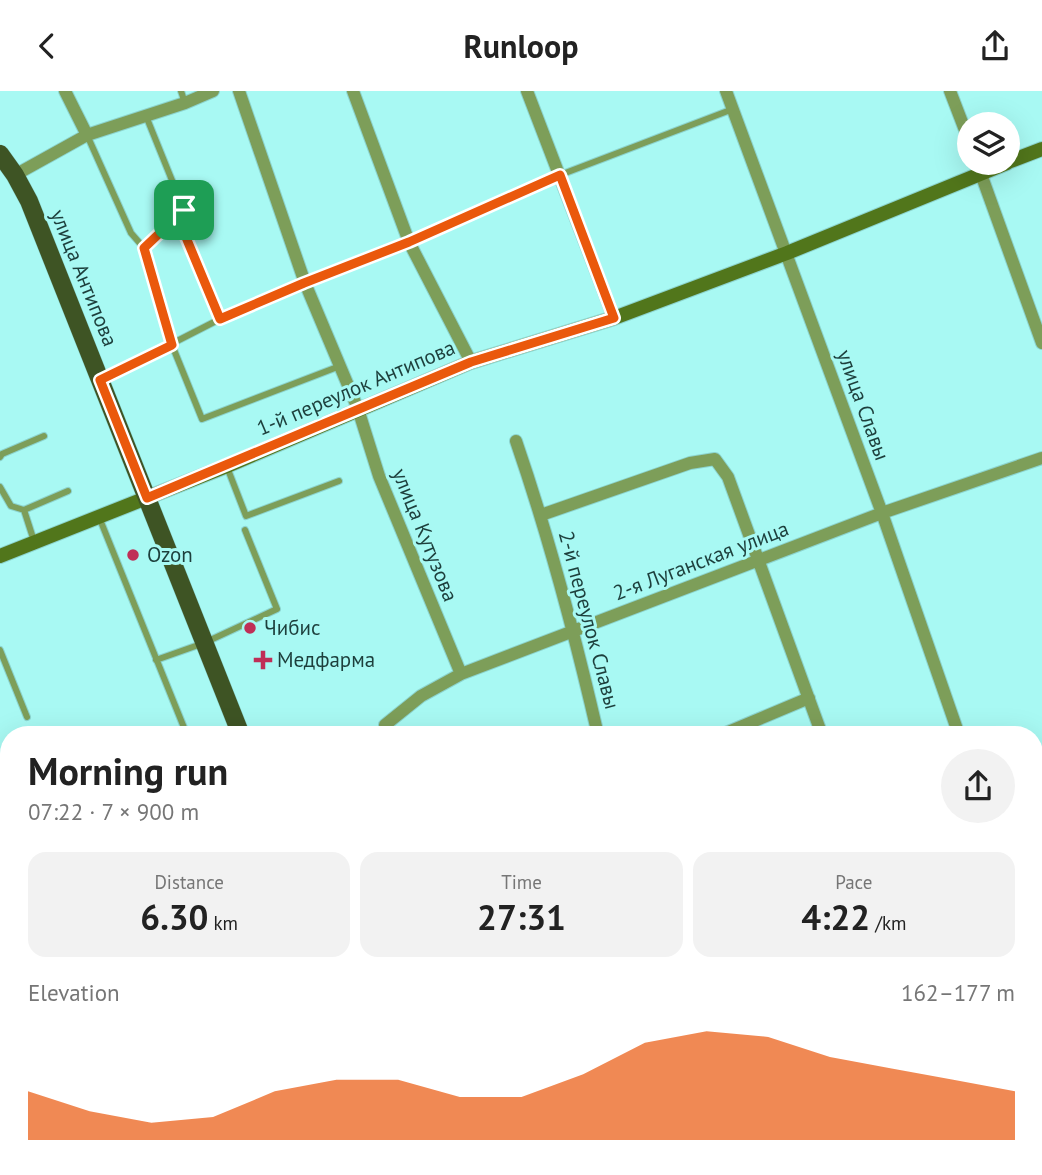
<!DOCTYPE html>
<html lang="en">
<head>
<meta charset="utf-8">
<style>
	:root { --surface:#fff; --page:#f2f2f2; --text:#222; --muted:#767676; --accent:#ea580c }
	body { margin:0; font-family:"PT Sans",sans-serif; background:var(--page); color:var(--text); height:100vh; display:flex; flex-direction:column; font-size:26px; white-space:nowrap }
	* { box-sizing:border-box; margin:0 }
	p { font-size:23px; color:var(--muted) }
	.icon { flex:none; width:38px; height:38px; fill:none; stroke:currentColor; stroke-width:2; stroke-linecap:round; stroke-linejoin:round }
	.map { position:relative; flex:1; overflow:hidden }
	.side { position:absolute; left:0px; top:635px; width:1043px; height:450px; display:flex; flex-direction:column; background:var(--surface); border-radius:28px 28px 0 0; box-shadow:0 7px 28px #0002 }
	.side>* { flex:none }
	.controls { position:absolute; left:957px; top:21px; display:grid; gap:14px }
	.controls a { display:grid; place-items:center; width:63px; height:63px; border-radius:50%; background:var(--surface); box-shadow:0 7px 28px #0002; font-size:35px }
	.pin { position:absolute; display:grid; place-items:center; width:60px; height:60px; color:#fff; margin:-30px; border-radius:14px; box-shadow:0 4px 10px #0006 }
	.round { display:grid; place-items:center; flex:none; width:74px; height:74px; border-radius:37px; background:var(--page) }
	.headline { display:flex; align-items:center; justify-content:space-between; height:119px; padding:0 28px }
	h1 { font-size:38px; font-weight:600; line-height:52px }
	.metrics { display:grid; grid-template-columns:repeat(3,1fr); gap:10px; height:119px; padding:7px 28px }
	.metrics div { display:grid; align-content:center; border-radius:18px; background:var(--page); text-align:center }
	.metrics b { font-size:35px; font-weight:600 }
	.metrics small { font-size:19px; font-weight:400 }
	.metrics p { font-size:19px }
	.chart { height:196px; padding:14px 28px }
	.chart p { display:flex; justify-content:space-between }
	.chart svg { width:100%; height:126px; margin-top:7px; fill:var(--accent); opacity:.7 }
	header { display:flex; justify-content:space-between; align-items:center; height:91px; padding:0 28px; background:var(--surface); font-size:32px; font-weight:600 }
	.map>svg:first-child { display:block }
	.green { fill:#f7b35f }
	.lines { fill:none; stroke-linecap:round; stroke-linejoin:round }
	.lane-casing { stroke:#8cd4ce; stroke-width:8 }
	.street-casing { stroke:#8cd4ce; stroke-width:14 }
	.secondary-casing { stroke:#8cd4ce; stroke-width:16 }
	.primary-casing { stroke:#8cd4ce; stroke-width:19 }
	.lane { stroke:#7d9e59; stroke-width:6 }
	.street { stroke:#7d9e59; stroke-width:12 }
	.secondary { stroke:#51761b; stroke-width:14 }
	.primary { stroke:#3e5424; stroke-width:18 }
	.route-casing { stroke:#fff; stroke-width:14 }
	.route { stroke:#ea580c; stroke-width:9 }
	.poi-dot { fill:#bf2f57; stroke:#a8f9f3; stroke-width:2.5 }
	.labels { text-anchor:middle; stroke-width:6; stroke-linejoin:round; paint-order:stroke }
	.street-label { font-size:21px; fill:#1d3f3c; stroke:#a8f9f3 }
	.poi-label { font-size:21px; fill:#1d3f3c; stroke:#a8f9f3; text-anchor:start }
</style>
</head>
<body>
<header><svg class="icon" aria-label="back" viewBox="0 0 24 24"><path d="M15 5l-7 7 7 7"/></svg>Runloop<svg class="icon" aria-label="share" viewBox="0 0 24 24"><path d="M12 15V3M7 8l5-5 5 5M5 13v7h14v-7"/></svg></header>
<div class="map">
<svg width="1042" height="1084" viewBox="0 0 1042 1084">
	<rect width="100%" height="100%" fill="#a8f9f3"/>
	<path class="green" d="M195 1076H285L279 1084H182Z"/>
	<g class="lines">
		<defs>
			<path id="lane" d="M181 0 185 12
				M146 25 184 119 144 157 172 254 202 328 340 275
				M87 44 131 142 144 157
				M184 119 185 144 220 228
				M101 289 220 228 305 192 409 151 560 84 733 18
				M0 366 2 363 44 345
				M227 376 246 425 339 390
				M0 396 11 415 24 419
				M99 426 187 644
				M34 450 24 419 68 400
				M0 559 27 626
				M156 569 204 552 277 518 245 439
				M1034 725 1042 728
				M0 738 9 761
				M1034 809 1042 812
				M1034 918 1042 921
				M0 1034 9 1056
				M1034 1068 1042 1051
				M17 1076 20 1084
				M145 1076 148 1084
				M570 1076 571 1084
				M913 1076 931 1084
				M724 1084 727 1076
				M1027 1084 1031 1076"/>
			<path id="street" d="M65 0 87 44
				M239 0 305 192 358 318 379 385 461 583
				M353 0 409 151 471 271
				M527 0 614 227
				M726 0 882 422 959 644
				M950 0 970 52
				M977 72 1042 252
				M15 84 87 44 185 12 213 0
				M516 350C549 446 575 544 598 644
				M541 424 690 372 715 368 728 386 822 644
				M385 634 421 605 461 583 882 422 1042 367
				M721 644 809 607
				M1034 679 1042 677
				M802 1084 805 1076"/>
			<path id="secondary" d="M1008 71 1042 58
				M0 465 227 375 471 271 614 227 787 162 1007 72"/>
			<path id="primary" d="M0 63 15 84 29 110 241 644
				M415 1076 418 1084"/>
		</defs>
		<use href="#lane" class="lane-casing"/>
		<use href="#street" class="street-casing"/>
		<use href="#secondary" class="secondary-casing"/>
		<use href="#primary" class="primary-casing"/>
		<use href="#lane" class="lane"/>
		<use href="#street" class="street"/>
		<use href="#secondary" class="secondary"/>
		<use href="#primary" class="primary"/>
	</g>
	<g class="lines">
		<defs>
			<path id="route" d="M560 84 614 227 471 271 147 407 100 289 172 254 144 157 184 119 185 144 220 228 304 192 409 151Z"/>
		</defs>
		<use href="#route" class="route-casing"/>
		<use href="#route" class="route"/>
	</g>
	<g class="poi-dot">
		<circle cx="133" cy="464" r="7"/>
		<circle cx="250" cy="537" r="7"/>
		<path d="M259.5 558.5h7v7h7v7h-7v7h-7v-7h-7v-7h7z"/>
	</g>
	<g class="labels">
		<g class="street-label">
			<text transform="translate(84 187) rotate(68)" y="7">улица Антипова</text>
			<text transform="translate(356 297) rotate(-23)" y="7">1-й переулок Антипова</text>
			<text transform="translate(863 314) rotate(70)" y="7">улица Славы</text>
			<text transform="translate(425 444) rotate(68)" y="7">улица Кутузова</text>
			<text transform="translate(701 470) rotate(-21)" y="7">2-я Луганская улица</text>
			<text transform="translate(589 529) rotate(75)" y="7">2-й переулок Славы</text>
		</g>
		<g class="poi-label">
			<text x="147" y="471">Ozon</text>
			<text x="264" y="544">Чибис</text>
			<text x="277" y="576">Медфарма</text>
		</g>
	</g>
</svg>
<div class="controls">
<a><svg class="icon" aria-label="layers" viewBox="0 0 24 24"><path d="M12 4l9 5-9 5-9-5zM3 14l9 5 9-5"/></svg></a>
</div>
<div class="pin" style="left:184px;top:119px;background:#1e9e55"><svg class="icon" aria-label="arrive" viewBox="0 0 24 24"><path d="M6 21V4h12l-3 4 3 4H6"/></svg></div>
<section class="side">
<div class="headline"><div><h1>Morning run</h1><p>07:22 · 7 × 900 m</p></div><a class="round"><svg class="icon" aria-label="share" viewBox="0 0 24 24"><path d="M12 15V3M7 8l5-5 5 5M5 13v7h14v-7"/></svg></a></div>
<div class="metrics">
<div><p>Distance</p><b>6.30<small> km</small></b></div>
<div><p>Time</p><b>27:31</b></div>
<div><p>Pace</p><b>4:22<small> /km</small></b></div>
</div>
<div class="chart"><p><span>Elevation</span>162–177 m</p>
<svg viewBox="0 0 160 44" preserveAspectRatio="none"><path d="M0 44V27L10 34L20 38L30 36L40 27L50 23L60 23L70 29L80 29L90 21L100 10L110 6L120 8L130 15L140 19L150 23L160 27V44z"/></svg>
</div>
</section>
</div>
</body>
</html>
